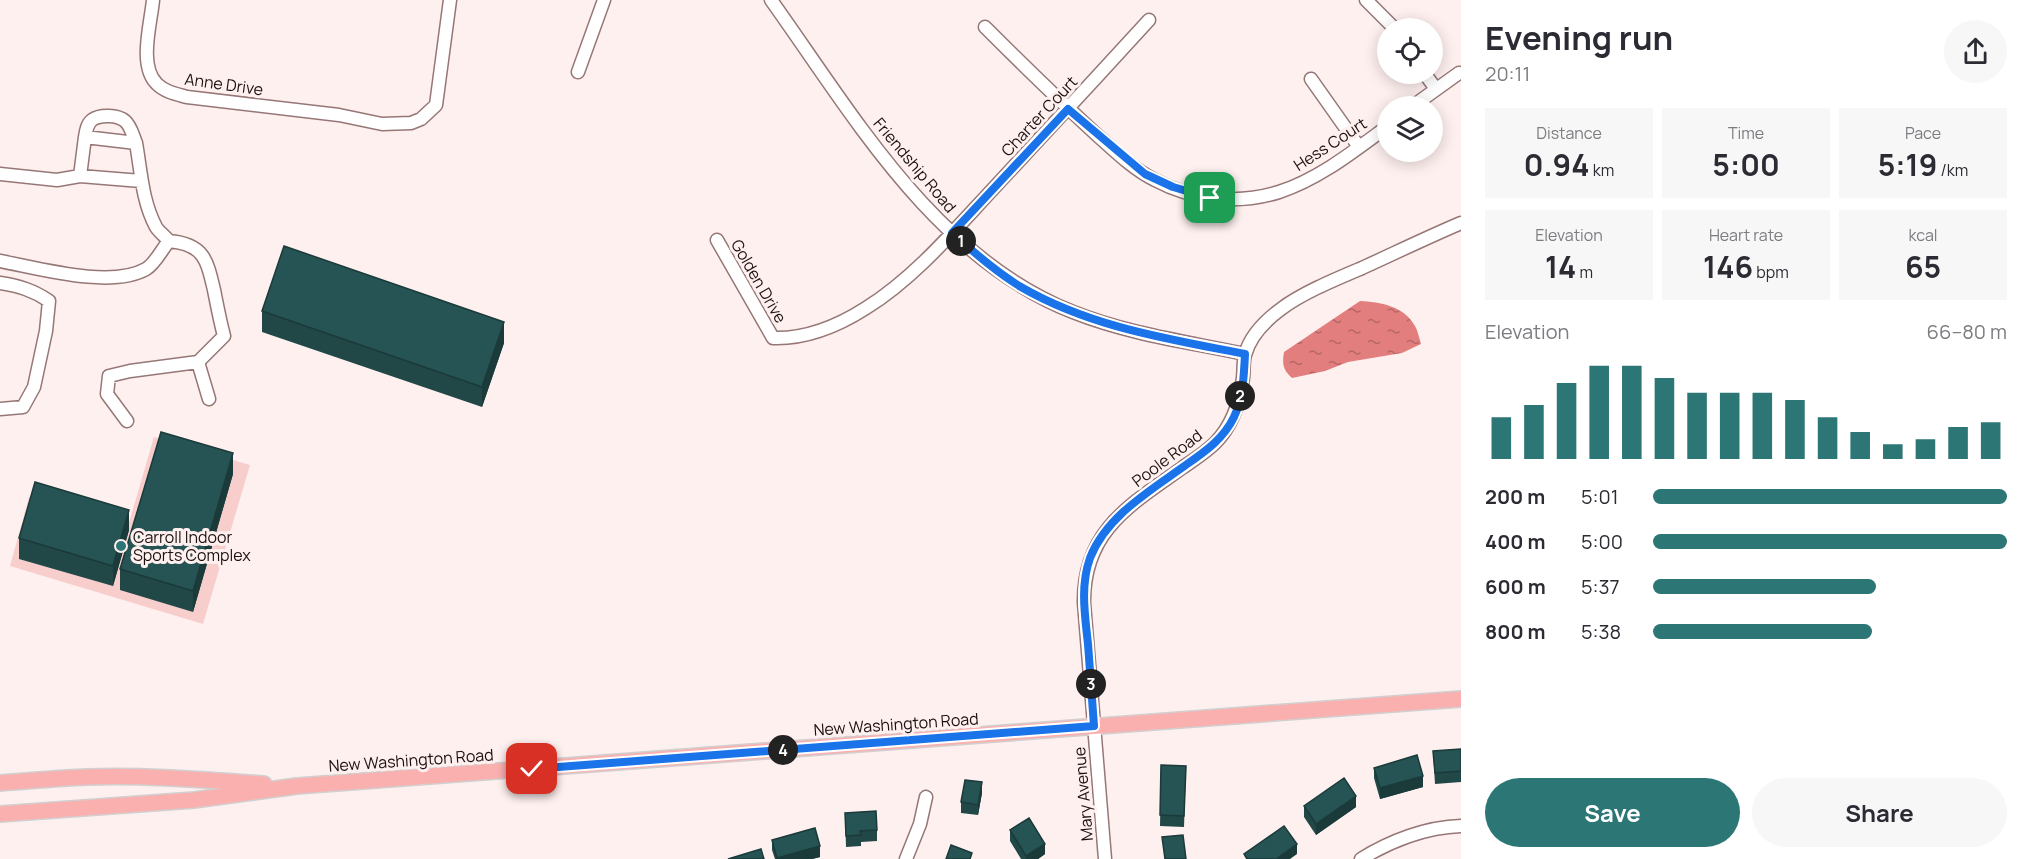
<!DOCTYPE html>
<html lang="en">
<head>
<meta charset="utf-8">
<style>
	:root { --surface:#fff; --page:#f7f7f7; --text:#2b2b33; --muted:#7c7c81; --accent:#2c7676 }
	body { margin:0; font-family:Manrope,sans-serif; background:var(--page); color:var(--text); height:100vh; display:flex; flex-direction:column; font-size:22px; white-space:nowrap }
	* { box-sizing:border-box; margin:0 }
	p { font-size:20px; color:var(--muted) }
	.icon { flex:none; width:33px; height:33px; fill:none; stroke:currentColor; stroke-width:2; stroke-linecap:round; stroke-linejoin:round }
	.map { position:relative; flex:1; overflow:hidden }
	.panel { display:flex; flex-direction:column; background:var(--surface); width:570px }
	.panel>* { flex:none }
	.fabs { position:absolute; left:1377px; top:18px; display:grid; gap:12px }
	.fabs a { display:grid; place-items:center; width:66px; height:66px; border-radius:50%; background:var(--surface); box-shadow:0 3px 15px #0003; font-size:30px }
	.pin { position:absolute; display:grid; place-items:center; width:51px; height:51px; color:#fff; margin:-26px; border-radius:12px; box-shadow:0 3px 9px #0006 }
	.km { position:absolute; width:30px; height:30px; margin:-15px; border-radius:50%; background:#222; color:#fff; font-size:16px; line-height:30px; text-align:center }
	.round { display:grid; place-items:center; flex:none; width:63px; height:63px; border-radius:32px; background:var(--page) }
	.headline { display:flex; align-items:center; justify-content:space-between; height:102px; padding:0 24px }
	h1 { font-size:33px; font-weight:700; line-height:45px }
	.metrics { display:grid; grid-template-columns:repeat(3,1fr); gap:9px; height:102px; padding:6px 24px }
	.metrics div { display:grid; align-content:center; border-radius:0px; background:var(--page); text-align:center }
	.metrics b { font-size:30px; font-weight:700 }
	.metrics small { font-size:16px; font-weight:400 }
	.metrics p { font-size:16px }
	.chart { height:168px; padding:12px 24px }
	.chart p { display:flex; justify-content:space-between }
	.chart svg { width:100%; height:108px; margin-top:6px; stroke:var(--accent); stroke-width:6 }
	.button { display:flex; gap:12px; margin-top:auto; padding:12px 24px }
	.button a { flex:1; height:69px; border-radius:36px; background:var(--accent); color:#fff; font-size:24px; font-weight:700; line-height:69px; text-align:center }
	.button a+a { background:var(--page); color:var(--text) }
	ul { padding:0 24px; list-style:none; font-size:20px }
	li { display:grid; grid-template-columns:96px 72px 1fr; align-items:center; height:45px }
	li i { height:15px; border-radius:8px; background:var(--accent) }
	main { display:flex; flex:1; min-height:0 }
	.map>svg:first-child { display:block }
	.pitch { fill:#f7cecc }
	.water { fill:url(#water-ripples) }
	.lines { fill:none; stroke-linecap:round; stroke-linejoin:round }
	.minor-casing { stroke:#967776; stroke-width:15 }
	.major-casing { stroke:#d2cfcf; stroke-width:18 }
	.minor { stroke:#fff; stroke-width:12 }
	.major { stroke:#fbb0b0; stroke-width:15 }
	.wall { fill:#214747 }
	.shaded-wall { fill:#1b3a3a }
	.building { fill:#265353; stroke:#1b3a3a; stroke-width:1.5 }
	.route-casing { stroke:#fff; stroke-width:12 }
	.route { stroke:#1a73e8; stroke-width:8 }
	.poi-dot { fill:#2c7676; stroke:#fef0ef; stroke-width:2 }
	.labels { text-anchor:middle; stroke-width:6; stroke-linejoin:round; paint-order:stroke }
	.street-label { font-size:16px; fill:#1c1111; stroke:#fef0ef }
	.poi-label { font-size:16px; fill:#1c1111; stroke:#fef0ef; text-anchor:start }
</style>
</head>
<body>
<main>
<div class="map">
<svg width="1461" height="859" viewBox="0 0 1461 859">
	<defs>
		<pattern id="water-ripples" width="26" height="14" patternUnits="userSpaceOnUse" patternTransform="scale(1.5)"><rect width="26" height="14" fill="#e27e7d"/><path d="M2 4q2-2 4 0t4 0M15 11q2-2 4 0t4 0" fill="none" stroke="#b66665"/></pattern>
	</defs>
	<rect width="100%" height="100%" fill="#fef0ef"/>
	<path class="pitch" d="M154 437 250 465 203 624 10 566 29 497 128 526Z"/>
	<path class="water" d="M1360 301C1380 302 1404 306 1415 326 1418 331 1419 338 1421 344L1402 353 1348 362 1325 371 1292 378C1283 370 1282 364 1284 352Z"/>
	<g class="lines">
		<defs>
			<path id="minor" d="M153 0C151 23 138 66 157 84 165 92 176 94 187 97L339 115 382 124 411 123 421 119 436 105 450 0
				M771 0C854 116 934 257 1073 312 1128 334 1188 342 1245 354
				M1366 0 1394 28
				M985 27C1022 64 1059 100 1097 135 1115 151 1133 169 1155 180 1192 200 1238 205 1279 192 1319 179 1354 151 1388 126
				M578 72 604 0
				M1425 74 1436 89
				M1311 79 1359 147
				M1413 106 1459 73
				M85 137C86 131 87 124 92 120 100 114 118 115 125 121 131 126 133 136 136 143
				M0 174 57 180 80 176
				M141 181 80 176 85 137 136 143C141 171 142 201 156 227 159 232 165 236 169 241
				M717 240 773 338C807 339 838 326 866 308 913 279 954 231 992 190 1044 134 1097 77 1149 20
				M0 261C38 268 111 289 146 269 155 264 162 249 169 241 204 244 207 260 214 290 217 305 220 321 224 336L198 362 209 399
				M0 283C19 286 33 290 49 301L46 331 34 387 23 407 0 409
				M127 421 107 394 109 376 130 371 198 362
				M906 859 920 824 926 797
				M1105 859 1084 603C1083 531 1130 505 1182 468 1193 460 1205 453 1215 443 1233 425 1240 402 1243 378 1244 370 1243 362 1245 355 1250 336 1266 320 1281 309 1302 293 1336 279 1362 268 1395 253 1428 237 1461 223
				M1361 859C1390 841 1426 827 1461 826"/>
			<path id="major" d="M0 783C29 781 59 778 88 777 147 775 205 780 264 784
				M0 814 194 800 297 786 1461 699"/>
		</defs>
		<use href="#minor" class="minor-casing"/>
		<use href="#major" class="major-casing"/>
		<use href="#minor" class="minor"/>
		<use href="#major" class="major"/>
	</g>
	<path class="wall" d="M262 311 504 343 482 407 262 332Z
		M233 474 193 612 120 590V569Z
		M129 530 113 586 19 559V538Z
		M1461 749V782L1435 784 1433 751Z
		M1161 765 1186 766 1184 827 1160 826Z
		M1374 768 1423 787 1380 799 1374 778Z
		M982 793 978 815 961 813V802Z
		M1304 806 1356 807 1316 835 1304 817Z
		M845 813 877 830V841L861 842V846L846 847Z
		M1010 830 1045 854 1038 859H1021L1010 841Z
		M772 840 820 857 812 859H775L772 850Z"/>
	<path class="shaded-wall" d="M504 322V343L482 407V387Z
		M233 453V474L193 612V591Z
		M129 510V530L113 586V566Z
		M1423 776V787L1380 799V788Z
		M982 782V793L978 815V805Z
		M1356 796V807L1316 835V824Z
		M1045 844V854L1038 859H1026V856Z
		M1297 844V854L1290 859H1276Z
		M820 846V857L812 859H777V858Z"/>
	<path class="building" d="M284 246 504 322 482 387 262 311Z
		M161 432 233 453 193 591 120 569Z
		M35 482 129 510 113 566 19 538Z
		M1461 749V771L1435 773 1433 751Z
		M1417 755 1423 776 1380 788 1374 768Z
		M1161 765 1186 766 1184 816 1160 815Z
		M1344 778 1356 796 1316 824 1304 806Z
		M965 780 982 782 978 805 961 802Z
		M876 811 877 830 860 831 861 835 846 836 845 813Z
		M1029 818 1045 844 1026 856 1010 830Z
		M1284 826 1297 844 1276 859H1247L1244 854Z
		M815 828 820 846 777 858 772 840Z
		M1183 835 1186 859H1165L1162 837Z
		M951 845 972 853 970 859H946Z
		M761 849 764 859H728Z"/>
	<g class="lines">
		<defs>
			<path id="route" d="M532 769 1094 726C1092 699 1090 671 1088 644 1085 616 1080 586 1090 558 1106 517 1148 492 1183 467 1203 453 1223 440 1234 417 1243 398 1244 375 1245 354 1168 339 1090 327 1021 287 996 272 974 252 952 233L1068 109 1145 174 1173 187 1210 198"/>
		</defs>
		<use href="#route" class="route-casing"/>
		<use href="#route" class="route"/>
	</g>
	<circle class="poi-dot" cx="121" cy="546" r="6"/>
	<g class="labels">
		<g class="street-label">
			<text transform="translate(224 84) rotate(8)" y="6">Anne Drive</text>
			<text transform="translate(1039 116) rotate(-47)" y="6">Charter Court</text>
			<text transform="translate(1330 144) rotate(-33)" y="6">Hess Court</text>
			<text transform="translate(915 165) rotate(50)" y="6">Friendship Road</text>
			<text transform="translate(759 281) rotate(60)" y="6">Golden Drive</text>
			<text transform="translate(1167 458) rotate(-37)" y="6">Poole Road</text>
			<text transform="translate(896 724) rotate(-4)" y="6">New Washington Road</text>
			<text transform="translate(411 760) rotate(-4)" y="6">New Washington Road</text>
			<text transform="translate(1083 794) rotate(-95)" y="6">Mary Avenue</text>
		</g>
		<g class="poi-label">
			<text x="133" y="543">Carroll Indoor<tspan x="133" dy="18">Sports Complex</tspan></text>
		</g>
	</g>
</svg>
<div class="fabs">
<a><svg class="icon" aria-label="locate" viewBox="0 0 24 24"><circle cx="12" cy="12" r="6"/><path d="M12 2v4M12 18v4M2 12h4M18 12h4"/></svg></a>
<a><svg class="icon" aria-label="layers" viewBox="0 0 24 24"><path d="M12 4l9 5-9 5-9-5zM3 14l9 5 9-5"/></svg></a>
</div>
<div class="pin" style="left:1210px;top:198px;background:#1e9e55"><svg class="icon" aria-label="arrive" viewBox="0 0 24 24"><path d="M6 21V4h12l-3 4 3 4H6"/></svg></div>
<div class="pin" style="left:532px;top:769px;background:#d93025"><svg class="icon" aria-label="check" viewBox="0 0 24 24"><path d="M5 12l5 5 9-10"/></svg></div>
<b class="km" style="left:961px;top:241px">1</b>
<b class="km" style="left:1240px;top:396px">2</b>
<b class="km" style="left:1091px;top:684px">3</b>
<b class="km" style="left:783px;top:750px">4</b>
</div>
<section class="panel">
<div class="headline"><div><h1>Evening run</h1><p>20:11</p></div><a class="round"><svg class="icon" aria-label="share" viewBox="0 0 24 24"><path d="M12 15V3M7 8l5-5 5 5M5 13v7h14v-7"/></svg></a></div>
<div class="metrics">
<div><p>Distance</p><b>0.94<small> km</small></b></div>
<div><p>Time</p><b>5:00</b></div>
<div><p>Pace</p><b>5:19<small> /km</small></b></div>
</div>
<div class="metrics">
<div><p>Elevation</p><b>14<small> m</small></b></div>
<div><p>Heart rate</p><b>146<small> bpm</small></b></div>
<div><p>kcal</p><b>65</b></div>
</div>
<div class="chart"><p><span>Elevation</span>66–80 m</p>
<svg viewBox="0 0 160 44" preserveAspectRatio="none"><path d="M5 44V27M15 44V22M25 44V13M35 44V6M45 44V6M55 44V11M65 44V17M75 44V17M85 44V17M95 44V20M105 44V27M115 44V33M125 44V38M135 44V36M145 44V31M155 44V29"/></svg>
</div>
<ul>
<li><b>200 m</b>5:01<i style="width:100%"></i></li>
<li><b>400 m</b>5:00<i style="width:100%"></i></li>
<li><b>600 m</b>5:37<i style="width:63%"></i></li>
<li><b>800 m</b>5:38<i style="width:62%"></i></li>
</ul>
<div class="button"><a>Save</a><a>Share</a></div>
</section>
</main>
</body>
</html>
